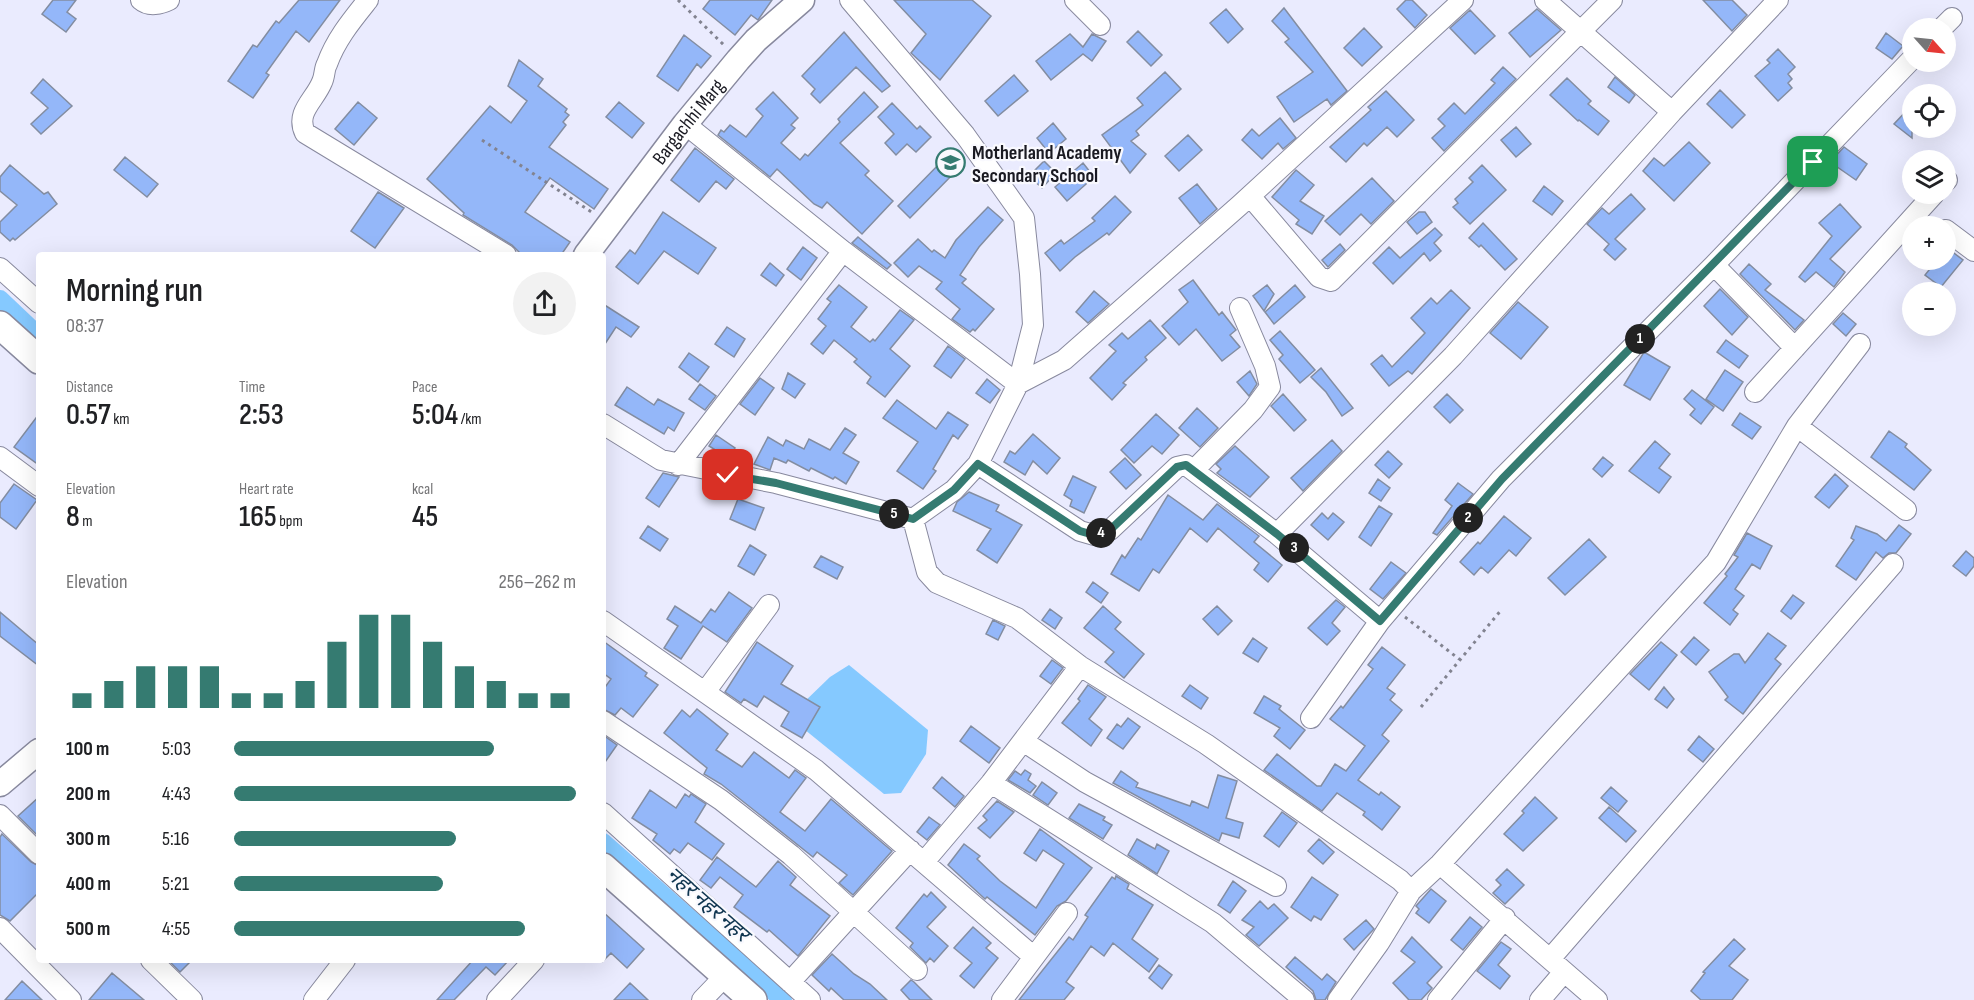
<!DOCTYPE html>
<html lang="en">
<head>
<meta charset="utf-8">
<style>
	:root { --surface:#fff; --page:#f2f2f2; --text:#202124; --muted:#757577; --accent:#357b71 }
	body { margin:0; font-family:"Sofia Sans Condensed","Noto Sans Devanagari",sans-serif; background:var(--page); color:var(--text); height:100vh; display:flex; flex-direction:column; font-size:22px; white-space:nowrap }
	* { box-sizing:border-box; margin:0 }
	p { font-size:20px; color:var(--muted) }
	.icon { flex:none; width:33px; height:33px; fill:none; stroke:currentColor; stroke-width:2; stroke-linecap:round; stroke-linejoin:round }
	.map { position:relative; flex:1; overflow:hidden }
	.details { position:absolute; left:36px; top:252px; width:570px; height:711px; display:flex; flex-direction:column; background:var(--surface); border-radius:6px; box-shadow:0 6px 24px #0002 }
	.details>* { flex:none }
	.needle { width:39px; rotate:117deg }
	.buttons { position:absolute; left:1902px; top:18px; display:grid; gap:12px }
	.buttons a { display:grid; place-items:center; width:54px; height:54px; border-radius:50%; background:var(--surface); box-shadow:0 6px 24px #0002; font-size:30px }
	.pin { position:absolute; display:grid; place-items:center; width:51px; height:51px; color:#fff; margin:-26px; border-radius:12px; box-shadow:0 3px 9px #0006 }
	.km { position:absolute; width:30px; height:30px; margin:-15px; border-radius:50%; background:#222; color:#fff; font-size:16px; line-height:30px; text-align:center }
	.round { display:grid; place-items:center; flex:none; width:63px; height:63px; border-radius:32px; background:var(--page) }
	.summary { display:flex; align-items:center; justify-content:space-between; height:102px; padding:0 30px }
	h1 { font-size:33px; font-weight:600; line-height:45px }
	.stats { display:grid; grid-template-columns:repeat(3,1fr); gap:9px; height:102px; padding:6px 30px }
	.stats div { display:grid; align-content:center }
	.stats b { font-size:30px; font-weight:600 }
	.stats small { font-size:16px; font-weight:400 }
	.stats p { font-size:16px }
	.chart { height:168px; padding:12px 30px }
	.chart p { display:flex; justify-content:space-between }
	.chart svg { width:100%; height:108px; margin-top:6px; stroke:var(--accent); stroke-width:6 }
	ul { padding:0 30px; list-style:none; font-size:20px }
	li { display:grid; grid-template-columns:96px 72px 1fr; align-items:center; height:45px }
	li i { height:15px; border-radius:8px; background:var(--accent) }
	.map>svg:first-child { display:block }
	.water { fill:#85c9ff }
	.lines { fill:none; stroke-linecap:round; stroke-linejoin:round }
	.canal { stroke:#85c9ff; stroke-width:18 }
	.building { fill:#94b7f9; stroke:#838da1; stroke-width:1.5 }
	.minor-casing { stroke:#88899e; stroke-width:22 }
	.tertiary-casing { stroke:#88899e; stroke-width:27 }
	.secondary-casing { stroke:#88899e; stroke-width:30 }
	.path { stroke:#828390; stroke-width:3; stroke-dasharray:3 4.5; stroke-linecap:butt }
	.minor { stroke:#fff; stroke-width:20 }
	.tertiary { stroke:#fff; stroke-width:24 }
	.secondary { stroke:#fff; stroke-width:27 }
	.route-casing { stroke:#fff; stroke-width:12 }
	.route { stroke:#357b71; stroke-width:8 }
	.labels { text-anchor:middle; stroke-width:4.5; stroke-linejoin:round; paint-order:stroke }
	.street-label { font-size:20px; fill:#1a1a22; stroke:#f9f9fe }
	.poi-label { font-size:20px; font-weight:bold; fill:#1a1a22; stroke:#f9f9fe; text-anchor:start }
	.water-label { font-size:21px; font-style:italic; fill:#0f3550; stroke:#f9f9fe }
</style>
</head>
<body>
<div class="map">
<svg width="1974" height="1000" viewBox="0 0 1974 1000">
	<rect width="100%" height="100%" fill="#eaebfe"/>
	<path class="water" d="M849 665 928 730 926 754 901 793 884 794 799 725 800 706 830 677Z"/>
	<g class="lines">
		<path class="canal" d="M0 299 39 336
			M603 842 783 1000"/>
	</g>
	<path class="building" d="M53 0H76L67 12 76 19 66 32 42 14Z
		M299 0H340L309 42 296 31 266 73 269 75 253 98 228 81 253 45 257 47 276 21 279 23Z
		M710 0H772L758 20 751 15 735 35 703 9Z
		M894 0H972L991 16 940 80 911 53 926 34Z
		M1406 0H1412L1427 15 1415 28 1397 9Z
		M1703 0H1732L1747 15 1732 31Z
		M1284 8 1347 91 1331 105 1327 99 1294 122 1277 97 1313 72 1285 42 1289 39 1272 21Z
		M1226 9 1243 29 1228 43 1210 23Z
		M1537 9 1561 30 1530 57 1509 33Z
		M1470 10 1495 36 1475 54 1450 28Z
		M1364 28 1382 47 1362 66 1344 48Z
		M1138 31 1162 55 1151 66 1127 42Z
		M844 32 890 86 882 92 856 67 820 103 811 94 815 89 802 76Z
		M1886 33 1903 46 1892 59 1876 48Z
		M1070 34 1083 47 1092 34 1106 41 1092 61 1083 54 1051 80 1036 61Z
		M684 35 711 56 701 68 697 64 678 91 657 76Z
		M1778 49 1795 67 1788 74 1792 79 1788 83 1792 88 1778 101 1755 76 1770 63 1767 60Z
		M519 60 543 79 538 86 567 109 565 112 569 115 563 122 566 125 549 147 608 189 594 209 550 178 525 212 570 242 561 255H522L512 245 463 215 464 213 427 179 490 106 511 123 527 101 508 86Z
		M1503 67 1516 79 1444 151 1432 138 1445 126 1438 119 1454 103 1465 114 1495 83 1491 80Z
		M1165 72 1181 89 1136 131 1139 135 1131 141 1146 154 1130 173 1102 135 1143 105 1137 98Z
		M1014 75 1028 91 998 116 985 101Z
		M1615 77 1635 95 1629 103 1608 87Z
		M1567 78 1591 101 1588 104 1609 121 1598 135 1579 120 1578 121 1550 95Z
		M43 79 72 106 41 134 31 124 48 108 31 93Z
		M1720 90 1745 115 1732 128 1707 104Z
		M1386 91 1414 120 1397 137 1387 127 1367 146 1364 143 1346 162 1330 147 1371 110 1368 107Z
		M773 92 798 118 791 125 795 128 781 143 800 160 805 154 808 156 840 122 838 119 864 92 878 107 840 143 869 171 865 175 893 201 862 234 827 202 822 208 814 204 777 169 770 177 718 135 721 130 724 132 730 125 746 137 763 116 756 109Z
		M358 102 377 118 354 145 335 129Z
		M619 102 644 123 632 138 606 117Z
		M892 103 917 129 920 126 931 137 916 152 907 144 896 155 885 143 894 134 878 117Z
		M1912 105V138L1894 124Z
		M1280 118 1296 138 1283 149 1278 143 1262 159 1242 140 1252 129 1259 136Z
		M1053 123 1066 139 1049 153 1037 138Z
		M1516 127 1531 144 1516 157 1501 140Z
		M1188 135 1202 150 1179 171 1165 156Z
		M1689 142 1710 163 1674 201 1643 171 1654 158 1664 166Z
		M1844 147 1867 164 1856 180 1830 162Z
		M695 148 734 179 726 189 716 181 699 202 671 180Z
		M125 157 158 184 147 197 114 170Z
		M945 158 957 170 910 218 898 206Z
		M1044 161 1056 173 1042 188 1029 176Z
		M1083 163 1094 177 1067 201 1055 187Z
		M10 165 44 194 48 192 57 204 15 240 13 238 10 241 0 232V222L17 205 0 191V177Z
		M1482 165 1506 190 1470 224 1453 207 1458 203 1455 199 1473 182 1469 178Z
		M1296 170 1314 185 1300 201 1324 216 1312 234 1296 224 1299 220 1272 197Z
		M1372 178 1394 201 1371 224 1361 214 1340 235 1325 221Z
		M1197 184 1217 209 1200 224 1179 198Z
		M1544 186 1563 201 1552 215 1533 201Z
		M378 192 404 208 375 248 351 231Z
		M1631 194 1645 209 1615 239 1626 249 1615 260 1604 250 1609 244 1587 224 1602 208 1609 214Z
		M1115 196 1131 212 1109 235 1107 233 1075 257 1060 271 1045 253 1061 240 1064 244 1095 221 1092 218Z
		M1840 204 1861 227 1830 259 1845 272 1834 287 1816 272 1805 282 1799 277 1832 236 1819 223Z
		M988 207 1003 220 979 247 960 275 966 279 962 283 994 309 975 331 973 329 970 332 952 319 960 309 936 289 942 282 919 266 908 277 894 263 918 239 932 252 934 250 945 258 956 240Z
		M663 212 716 248 698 274 664 251 638 284 616 267 630 250 635 254Z
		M1419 212H1425L1432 222 1417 234 1407 222Z
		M1483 223 1517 259 1505 270 1481 245 1479 247 1469 238Z
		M1435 228 1442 235 1434 243 1441 251 1430 261 1424 253 1393 284 1373 263 1389 247 1400 258Z
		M858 237 891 265 887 269 852 243Z
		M1340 244 1345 250 1328 267 1322 260Z
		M803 247 817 258 801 280 787 269Z
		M1946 247 1963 260 1941 287 1925 275 1937 260H1946Z
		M770 263 784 275 776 286 761 275Z
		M1749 264 1771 284 1765 290 1804 320 1795 330 1740 274Z
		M1193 280 1219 315 1222 312 1236 330 1230 335 1240 347 1222 361 1196 329 1179 345 1162 326 1188 302 1179 290Z
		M839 285 867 307 851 327 870 342 873 339 875 341 900 310 914 320 890 349 910 366 885 397 867 383 871 377 854 362 857 359 834 340 823 354 811 344 826 326 818 319 831 302 827 299Z
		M1267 285 1274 294 1264 311 1253 296Z
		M1295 285 1305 297 1274 324 1265 312Z
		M1720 289 1748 317 1732 335 1704 306Z
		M1451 290 1470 308 1412 374 1408 371 1389 386 1371 364 1382 355 1392 367 1425 333 1411 318 1431 298 1437 304Z
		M1094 291 1109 304 1088 323 1076 312Z
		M1518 302 1548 327 1521 359 1490 333Z
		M603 304 639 327 631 337 616 327 603 347Z
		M1843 313 1856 324 1846 336 1833 324Z
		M1150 320 1166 338 1145 357 1147 360 1123 383 1126 385 1112 400 1090 378 1116 351 1109 345 1122 333 1128 339Z
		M727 327 745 339 734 357 715 344Z
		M1280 331 1315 370 1300 383 1279 359 1283 355 1270 340Z
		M1726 340 1748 356 1739 368 1717 352Z
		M948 346 965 359 951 378 934 366Z
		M1644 352 1670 367 1650 400 1624 385Z
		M689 353 709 367 698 382 679 367Z
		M1321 368 1353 408 1342 416 1326 392 1311 377Z
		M1725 370 1743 382 1723 411 1706 399Z
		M1250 371 1257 384 1249 396 1237 382Z
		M788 373 805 384 795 398 782 389Z
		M760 378 774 388 755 415 740 404Z
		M987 379 1000 390 990 403 976 393Z
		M700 384 716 396 705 410 689 399Z
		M627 387 654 405 658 399 684 413 674 431 668 427 664 434 615 405Z
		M1692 390 1714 407 1701 424 1690 415 1695 409 1684 399Z
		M1283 394 1306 420 1294 431 1271 406Z
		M1447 394 1463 410 1450 423 1434 407Z
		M897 400 936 429 948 412 968 425 958 439 953 435 933 469 936 471 923 489 897 471 918 442 883 418Z
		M1197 408 1218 428 1200 447 1179 428Z
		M1740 413 1761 427 1752 439 1732 425Z
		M39 414V465L14 447Z
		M1156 414 1179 435 1162 454 1152 446 1134 463 1121 450Z
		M845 428 856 435 843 453 859 462 846 484 835 477 833 479 811 468 809 471 788 460 786 463 774 458 770 470 754 464 768 437 783 446 786 440 804 449 809 439 830 450Z
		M1889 431 1907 444 1905 447 1931 470 1914 490 1871 457Z
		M1033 434 1060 458 1047 474 1033 461 1025 475 1004 462 1010 451 1015 454Z
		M716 435 735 448 728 458 709 446Z
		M1332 440 1342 451 1303 491 1291 478Z
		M1655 441 1670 454 1659 468 1671 477 1659 493 1629 471Z
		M1235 446 1269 477 1250 497 1217 473 1221 469 1216 464Z
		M1388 451 1402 464 1389 478 1375 465Z
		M1603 457 1613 465 1602 477 1593 469Z
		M1125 458 1141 475 1126 489 1110 472Z
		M663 473 679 477 659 507 646 498Z
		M1835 474 1848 486 1829 508 1815 497Z
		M1073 476 1096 487 1084 513 1070 506 1072 500 1064 495Z
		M1378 479 1390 488 1381 501 1369 493Z
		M1458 483 1473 494 1437 535 1433 533 1452 506 1445 500Z
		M14 484 37 500 16 529 0 517V503Z
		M969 492 999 505 996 511 1022 525 997 563 977 550 991 529 953 511 957 502Z
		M1168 495 1203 520 1217 504 1259 536 1254 542 1282 565 1268 582 1254 570 1259 563 1218 528 1207 542 1190 528 1159 573 1153 569 1139 591 1111 574 1122 555 1125 558 1138 538 1141 540Z
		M738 499 764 508 755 530 730 519Z
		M1379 506 1392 514 1371 546 1359 537Z
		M1322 513 1328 519 1333 513 1344 522 1328 540 1311 525Z
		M1504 516 1531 538 1516 556 1509 550 1488 573 1481 567 1474 575 1460 562 1478 542 1480 544Z
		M1899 525 1911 534 1896 553H1889L1883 558 1876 552 1856 580 1836 566 1854 540 1851 538 1856 526 1877 534 1886 541Z
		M648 526 668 539 660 551 640 538Z
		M1747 533 1772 546 1760 569 1752 564 1735 589 1744 596 1733 610 1738 614 1730 625 1704 603 1727 576 1725 574 1738 557 1734 555Z
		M1589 539 1606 557 1565 595 1548 578Z
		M750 545 766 555 754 575 738 566Z
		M1966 551 1974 558V566L1966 576 1953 566Z
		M821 556 843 567 837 579 814 567Z
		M1391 562 1406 573 1383 599 1370 589Z
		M1093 582 1108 593 1101 603 1086 592Z
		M729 592 752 608 727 642 703 626 681 659 664 648 678 626 667 619 675 606 701 623 711 609 715 612Z
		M1793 595 1804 603 1791 619 1781 611Z
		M1336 600 1345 607 1332 623 1340 631 1327 645 1308 628Z
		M1103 606 1121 622 1115 629 1144 654 1124 678 1105 662 1114 652 1084 628Z
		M1217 606 1232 621 1218 635 1203 619Z
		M1050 609 1062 618 1055 629 1042 620Z
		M0 612 39 645V666L0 636Z
		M993 620 1005 626 998 640 986 634Z
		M1768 633 1786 646 1775 659 1781 664 1743 714 1725 700 1728 697 1709 672 1734 654H1739L1745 663Z
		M1694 637 1709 650 1696 665 1681 652Z
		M1253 638 1267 648 1258 662 1243 653Z
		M603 641 647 673 645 676 658 685 633 717 621 708 615 715 603 709V690L611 679 603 673Z
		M757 642 793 666 781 684 820 707 802 738 781 726 789 712 764 696 757 707 744 699 741 703 725 692Z
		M1661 642 1677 655 1649 690 1630 674Z
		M1382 647 1405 665 1387 688 1395 694 1390 700 1402 710 1382 735 1389 741 1358 780 1379 795 1381 792 1400 807 1382 830 1363 815 1365 812 1337 793 1322 811 1264 770 1277 754 1317 786H1321L1335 764 1346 771 1365 746 1330 719 1341 706 1343 708 1373 669 1368 665Z
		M1052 660 1063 668 1051 684 1040 676Z
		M1088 685 1106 697 1089 719 1102 730 1091 746 1062 723 1080 701 1078 699Z
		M1190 685 1208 698 1201 709 1182 696Z
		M1664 687 1674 699 1667 708 1655 699Z
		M1264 696 1281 706 1279 709 1305 730 1290 749 1274 736 1280 728 1254 713Z
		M697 709 728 734 716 750 742 767 754 752 789 778 795 770 806 778 780 812 805 831 831 799 892 851 853 895 839 883 847 875 817 852 813 857 721 784 704 774 707 768 664 733 682 710 690 717Z
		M1128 718 1140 727 1123 749 1107 738 1117 724 1121 727Z
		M971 726 1000 748 989 763 960 741Z
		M603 735 617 745 603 765Z
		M1699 736 1714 749 1703 762 1688 750Z
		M1025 770 1031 774 1028 780 1036 786 1030 793 1008 780 1015 771 1021 775Z
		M1121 771 1138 783 1136 787 1190 806 1192 801 1208 808 1218 775 1237 781 1226 818 1243 823 1239 838 1222 833 1219 841 1113 783Z
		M942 777 964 796 955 807 933 788Z
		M1042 782 1057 793 1048 805 1033 795Z
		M1611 787 1627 801 1618 812 1601 798Z
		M650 790 676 808 685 794 689 797 691 794 706 804 695 822 724 844 712 860 688 843 680 853 674 849 670 854 653 840 657 834 632 818Z
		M39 797V837L18 816Z
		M1535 797 1557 818 1523 851 1504 834 1524 813 1522 811Z
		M997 801 1014 812 990 838 978 828 987 820 983 816Z
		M1079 804 1105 817 1103 820 1112 825 1103 839 1069 818Z
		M1609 807 1636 831 1626 842 1599 818Z
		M1282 812 1297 823 1279 847 1264 836Z
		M929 817 940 825 927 840 917 832Z
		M1040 829 1092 868 1066 901 1057 906 1035 935 987 897 985 899 948 865 964 844 980 856 977 859 1000 881 1036 908 1064 864 1043 850 1036 861 1024 853Z
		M2 834 31 862 39 866V892L10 921 0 915V837Z
		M1137 839 1155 849 1157 844 1169 851 1157 874 1128 855Z
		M1319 839 1334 852 1323 864 1308 851Z
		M717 857 756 887 778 861 796 877 790 885 830 916 798 956 769 930 767 932 734 907 743 895 720 877 711 888 700 880Z
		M1507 869 1524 885 1505 904 1493 893 1501 885 1496 880Z
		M1116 876 1129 884 1127 889 1153 905 1132 939 1158 959 1149 972 1113 943 1104 956 1091 946 1066 982 1074 988 1064 1000H1019L1069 937 1073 940 1088 917 1085 915 1112 877 1115 879Z
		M1312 877 1338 895 1321 920 1314 916 1311 921 1291 907Z
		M1233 881 1246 891 1230 913 1218 905Z
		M1431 889 1446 901 1429 923 1416 913 1419 909 1416 906Z
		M931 892 946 907 927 927 948 946 934 962 930 958 926 963 910 947 913 943 896 928 924 894 927 897Z
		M1260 901 1268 909 1274 904 1288 918 1259 946 1246 935 1254 927 1242 920Z
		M603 912 644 949 627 968 611 953 603 961Z
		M1470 917 1482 927 1463 950 1451 940Z
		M1366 920 1374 929 1354 950 1344 939Z
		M973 927 991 943 986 948 998 958 974 988 960 976 972 963 954 948Z
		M1412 937 1442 967 1427 983 1432 988 1421 1000H1409L1393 983 1415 962 1401 951Z
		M1734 939 1745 949 1729 966 1748 980 1732 1000H1701L1691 991 1705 973 1703 972Z
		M1501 942 1511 949 1498 965 1510 976 1500 989 1477 971Z
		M832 954 854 974 870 984 887 1000H844L831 988 829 991 812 975Z
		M1295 957 1322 980 1327 974 1336 982 1325 1000H1316L1313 991 1286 967Z
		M168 960H192L180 972Z
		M473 960H509L495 975 486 967 454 1000H437Z
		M1159 965 1172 975 1162 989 1149 978Z
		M112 973 144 1000H89Z
		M911 980 914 982 932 1000H910L901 990Z
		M22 981 42 1000H5Z
		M630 983 648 1000H614Z"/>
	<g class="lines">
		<defs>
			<path id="minor" d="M141 0C149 7 161 4 169 0
				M368 0C352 20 336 39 327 64 324 69 325 76 322 82 315 100 295 112 305 133L506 255
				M1075 0 1100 25
				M1545 0 1672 112
				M1942 28 1952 18
				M685 124 843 251 1018 384 1064 360 1240 205 1463 0
				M1946 181 1947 180
				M1250 196 1319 277 1331 281 1612 0
				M1946 230 1974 251
				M1714 265 1795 348
				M0 268 39 303
				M1755 392 1934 194
				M603 424 661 460 776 483 913 519 954 490 978 464 1018 384 1033 325 1030 274 1024 218 965 135 850 0
				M1797 426 1906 510
				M0 457 39 486
				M978 464 1080 531 1094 535 1110 530 1177 467 1186 465 1277 534 1380 621
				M678 465 843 251
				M1195 469 1253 410 1270 387 1265 366 1240 308
				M913 519 927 572 937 583 1017 618 1080 666 1206 744 1400 880 1411 891 1440 864 1716 562 1797 426 1860 344
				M1277 534 1453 356 1672 112 1778 0
				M603 621 816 770 1034 957
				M705 692 769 605
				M1311 718 1380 621 1501 479 1714 265 1912 59
				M603 721 721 800 791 855 917 970
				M1023 741 1085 782 1276 886
				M991 783 1213 923 1304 1000
				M603 813 810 1000
				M0 815 39 854
				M924 862 991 783 1080 666
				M1440 864 1597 1000
				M0 928 71 1000
				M1550 959 1893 564
				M151 960 192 1000
				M790 982 910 850
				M314 1000 345 960
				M497 1000 534 960
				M702 1000 725 976
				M1002 1000 1067 913
				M1338 1000 1379 943 1411 891
				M1438 1000 1505 918
				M1540 1000 1564 972"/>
			<g id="tertiary">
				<path id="s1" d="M586 255 685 124 738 60 756 40 802 0"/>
				<path d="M0 784 39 751"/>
			</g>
			<path id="secondary" d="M0 325 39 360
				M603 867 753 1000"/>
		</defs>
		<use href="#minor" class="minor-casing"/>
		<use href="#tertiary" class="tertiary-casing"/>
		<use href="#secondary" class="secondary-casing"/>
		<path class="path" d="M678 0 725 46
			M482 140 593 213
			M1405 617 1459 659
			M1421 707 1502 609"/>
		<use href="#minor" class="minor"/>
		<use href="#tertiary" class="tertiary"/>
		<use href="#secondary" class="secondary"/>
	</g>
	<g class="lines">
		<defs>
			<path id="route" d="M728 475 776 483 913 519 954 490 978 464 1080 531 1094 535 1110 530 1177 467 1186 465 1277 534 1380 621 1502 479 1813 162"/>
		</defs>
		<use href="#route" class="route-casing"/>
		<use href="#route" class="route"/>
	</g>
	<defs>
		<symbol id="school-ring" viewBox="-11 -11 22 22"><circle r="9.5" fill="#f9f9fe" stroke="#357b71" stroke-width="1.5"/><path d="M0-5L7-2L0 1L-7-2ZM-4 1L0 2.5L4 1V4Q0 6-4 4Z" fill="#357b71"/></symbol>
	</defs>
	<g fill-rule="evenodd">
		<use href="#school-ring" x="934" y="146" width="33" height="33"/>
	</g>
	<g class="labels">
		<g class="street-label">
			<text dy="7" stroke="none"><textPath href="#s1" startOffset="168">Bargachhi Marg</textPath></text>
		</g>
		<g class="poi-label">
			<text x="972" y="159">Motherland Academy<tspan x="972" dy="23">Secondary School</tspan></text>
		</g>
		<g class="water-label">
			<text transform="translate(708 904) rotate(41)" y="7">नहर नहर नहर</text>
		</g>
	</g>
</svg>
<div class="buttons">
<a><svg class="needle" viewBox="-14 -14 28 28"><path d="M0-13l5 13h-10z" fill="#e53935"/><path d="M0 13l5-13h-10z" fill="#757577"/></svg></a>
<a><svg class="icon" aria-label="locate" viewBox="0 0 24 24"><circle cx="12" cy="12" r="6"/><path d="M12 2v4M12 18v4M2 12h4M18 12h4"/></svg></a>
<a><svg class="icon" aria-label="layers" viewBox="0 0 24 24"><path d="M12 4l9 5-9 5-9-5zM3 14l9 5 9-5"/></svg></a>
<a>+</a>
<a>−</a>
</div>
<div class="pin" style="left:1813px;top:162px;background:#1e9e55"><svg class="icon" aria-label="arrive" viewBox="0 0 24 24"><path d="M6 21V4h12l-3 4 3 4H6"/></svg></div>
<div class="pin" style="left:728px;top:475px;background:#d93025"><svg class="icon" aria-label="check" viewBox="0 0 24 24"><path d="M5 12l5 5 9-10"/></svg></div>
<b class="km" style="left:1640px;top:339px">1</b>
<b class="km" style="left:1468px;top:518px">2</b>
<b class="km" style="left:1294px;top:548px">3</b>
<b class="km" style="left:1101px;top:533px">4</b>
<b class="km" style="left:894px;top:514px">5</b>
<section class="details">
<div class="summary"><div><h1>Morning run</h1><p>08:37</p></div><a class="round"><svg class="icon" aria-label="share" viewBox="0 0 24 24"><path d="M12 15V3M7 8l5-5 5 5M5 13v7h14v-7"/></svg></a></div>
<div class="stats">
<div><p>Distance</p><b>0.57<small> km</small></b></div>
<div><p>Time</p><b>2:53</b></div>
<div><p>Pace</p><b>5:04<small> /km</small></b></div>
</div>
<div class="stats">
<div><p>Elevation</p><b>8<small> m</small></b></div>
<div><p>Heart rate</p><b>165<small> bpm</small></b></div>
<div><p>kcal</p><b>45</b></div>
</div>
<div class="chart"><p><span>Elevation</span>256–262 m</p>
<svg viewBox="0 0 160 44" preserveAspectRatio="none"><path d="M5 44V38M15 44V33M25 44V27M35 44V27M45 44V27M55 44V38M65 44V38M75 44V33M85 44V17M95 44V6M105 44V6M115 44V17M125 44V27M135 44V33M145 44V38M155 44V38"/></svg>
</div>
<ul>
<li><b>100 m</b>5:03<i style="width:76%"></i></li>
<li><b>200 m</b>4:43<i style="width:100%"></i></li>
<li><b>300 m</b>5:16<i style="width:65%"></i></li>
<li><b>400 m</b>5:21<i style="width:61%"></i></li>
<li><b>500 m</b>4:55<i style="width:85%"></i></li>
</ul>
</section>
</div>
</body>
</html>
